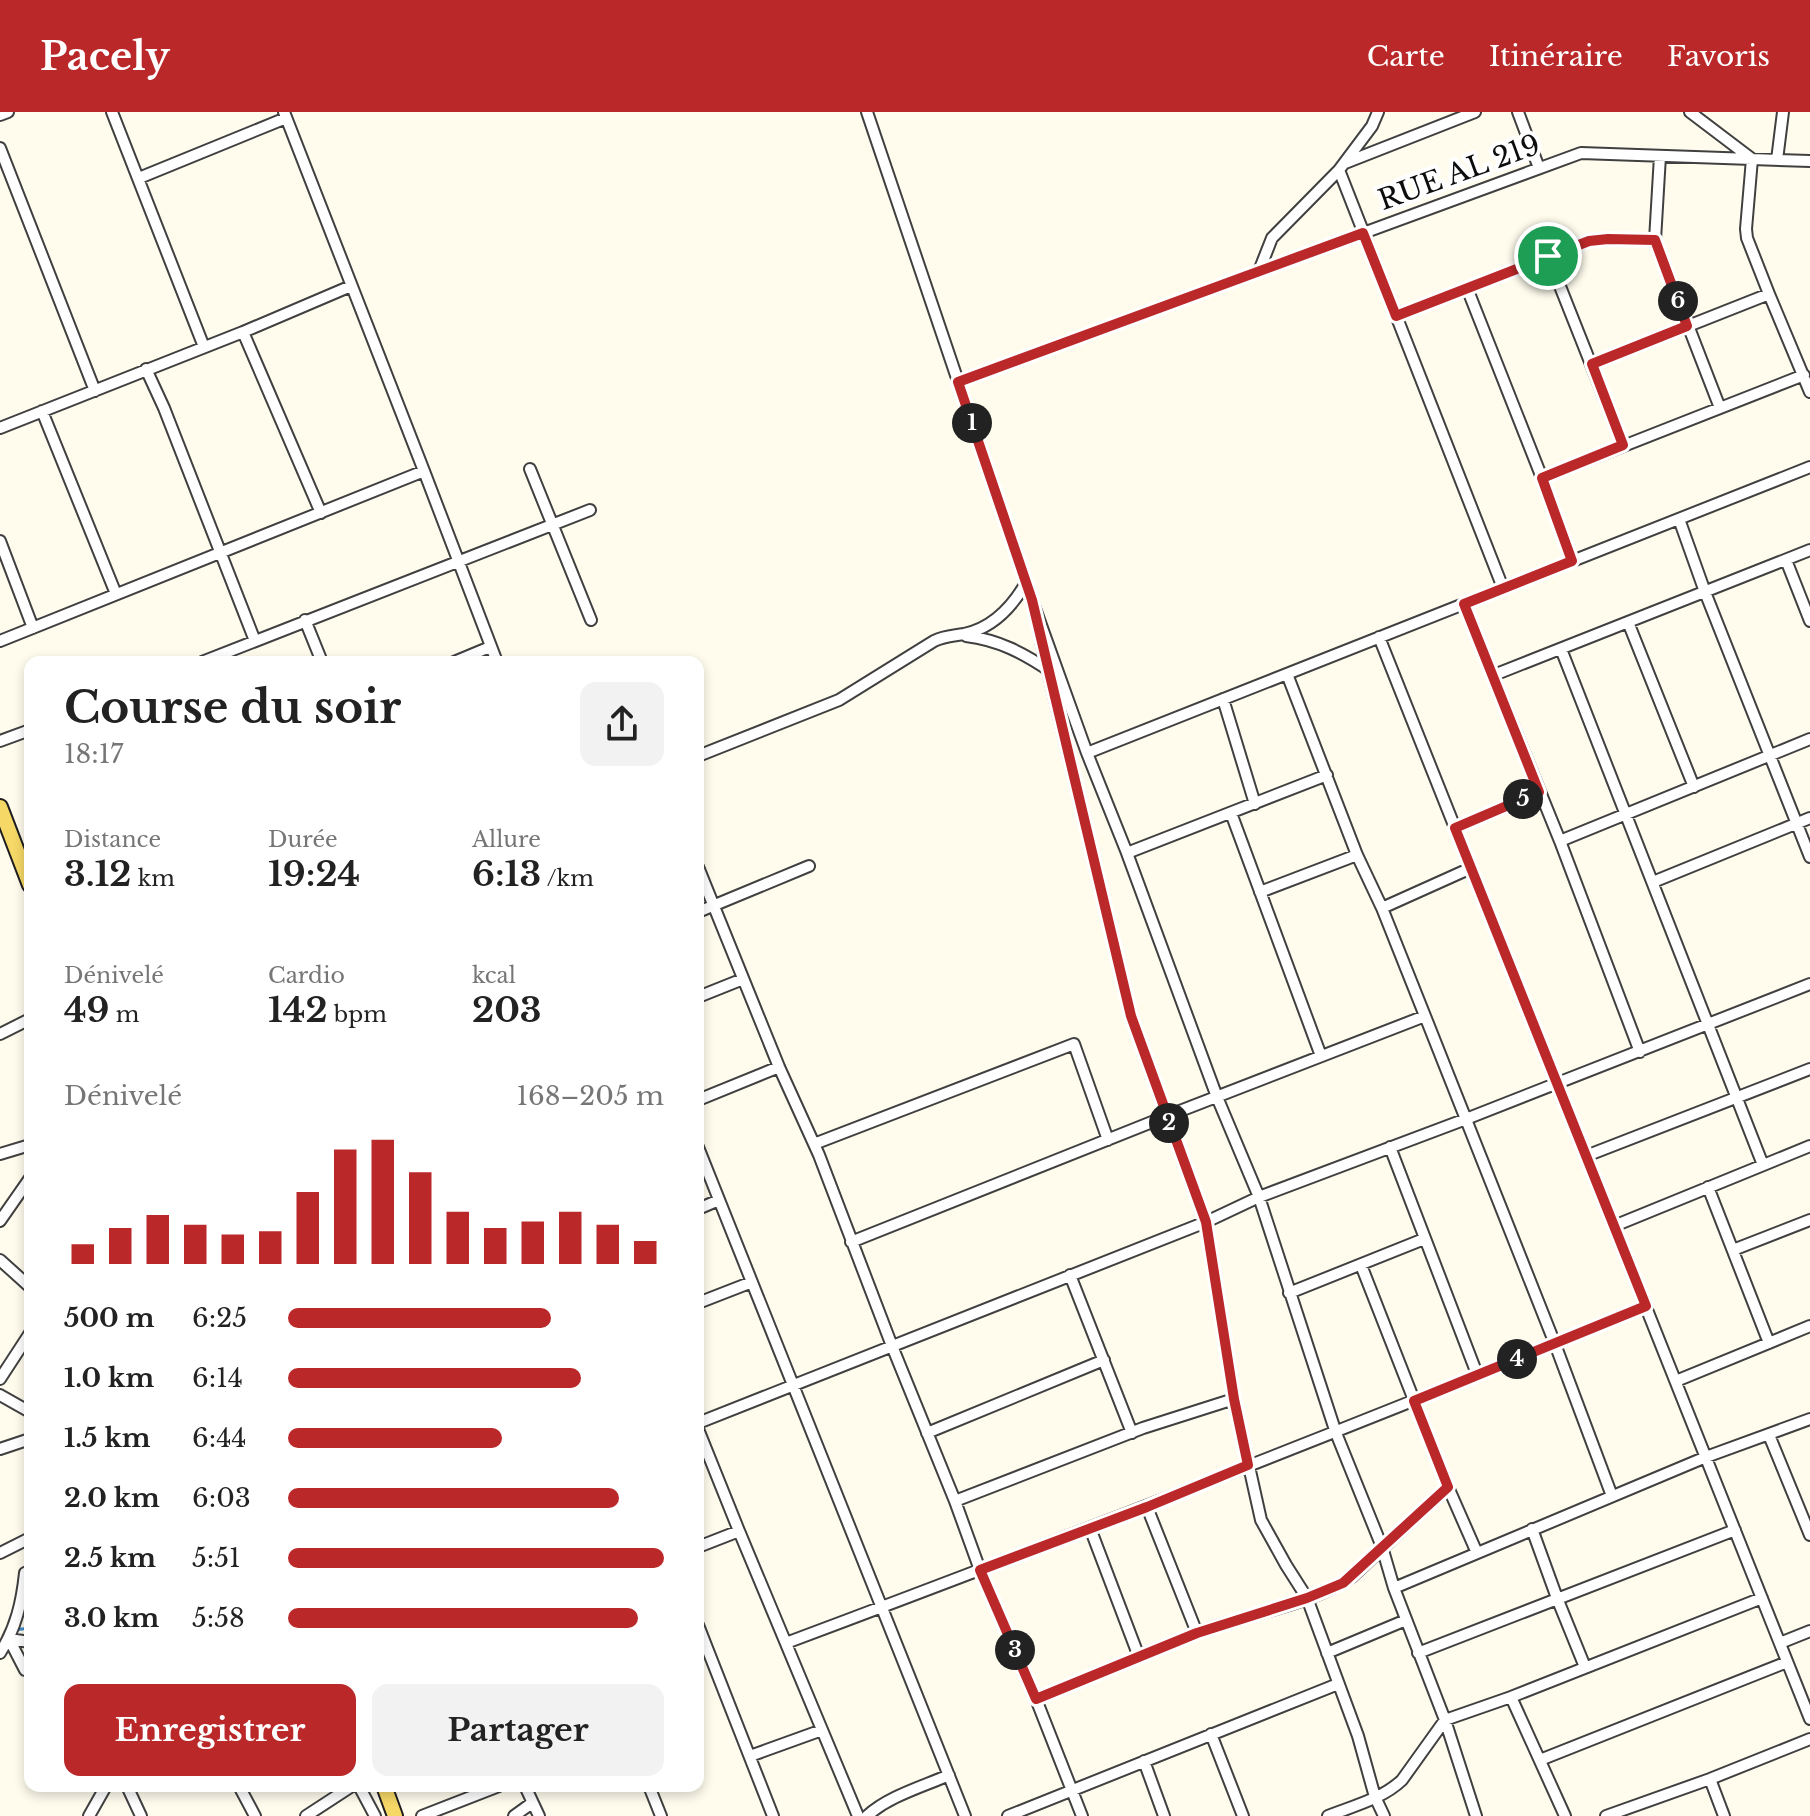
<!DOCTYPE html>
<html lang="fr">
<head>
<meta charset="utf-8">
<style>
	:root { --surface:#fff; --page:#f2f2f2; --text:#222; --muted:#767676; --accent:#bb282a }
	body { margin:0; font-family:"Libre Baskerville",serif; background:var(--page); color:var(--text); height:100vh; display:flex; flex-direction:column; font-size:30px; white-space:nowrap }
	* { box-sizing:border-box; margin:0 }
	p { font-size:26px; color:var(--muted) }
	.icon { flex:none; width:44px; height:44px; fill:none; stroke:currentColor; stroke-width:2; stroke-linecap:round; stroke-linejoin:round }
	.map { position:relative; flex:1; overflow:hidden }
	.panel { position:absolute; left:24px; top:544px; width:680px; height:1136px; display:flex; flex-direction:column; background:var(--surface); border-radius:16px; box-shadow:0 4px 12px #0003 }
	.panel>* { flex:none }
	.pin { position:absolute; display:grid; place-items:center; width:68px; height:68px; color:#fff; margin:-34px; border:4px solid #fff; border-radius:50%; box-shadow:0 2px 8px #0007 }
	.km { position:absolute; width:40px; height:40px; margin:-20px; border-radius:50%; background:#222; color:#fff; font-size:22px; line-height:40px; text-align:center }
	.round { display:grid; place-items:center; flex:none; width:84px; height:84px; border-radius:16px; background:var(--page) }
	.headline { display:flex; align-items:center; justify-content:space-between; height:136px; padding:0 40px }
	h1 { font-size:44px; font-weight:700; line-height:60px }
	.stats { display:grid; grid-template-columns:repeat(3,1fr); gap:12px; height:136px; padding:8px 40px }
	.stats div { display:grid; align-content:center }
	.stats b { font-size:34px; font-weight:700 }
	.stats small { font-size:22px; font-weight:400 }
	.stats p { font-size:22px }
	.chart { height:224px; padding:16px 40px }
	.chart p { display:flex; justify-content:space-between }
	.chart svg { width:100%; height:144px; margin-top:8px; stroke:var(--accent); stroke-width:6 }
	.button { display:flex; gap:16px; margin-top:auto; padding:16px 40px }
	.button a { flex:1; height:92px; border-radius:16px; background:var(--accent); color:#fff; font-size:32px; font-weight:700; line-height:92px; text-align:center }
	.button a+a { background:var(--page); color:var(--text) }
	ul { padding:0 40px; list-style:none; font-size:26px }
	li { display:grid; grid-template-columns:128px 96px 1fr; align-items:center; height:60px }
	li i { height:20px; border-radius:10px; background:var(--accent) }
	header { display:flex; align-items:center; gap:48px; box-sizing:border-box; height:112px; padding:0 40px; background:var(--accent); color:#fff }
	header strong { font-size:38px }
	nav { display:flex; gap:44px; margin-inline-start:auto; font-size:28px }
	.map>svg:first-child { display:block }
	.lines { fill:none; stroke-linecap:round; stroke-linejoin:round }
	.stream { stroke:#3c8dcb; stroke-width:3 }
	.minor-casing { stroke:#404040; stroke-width:14 }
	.major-casing { stroke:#1e1e1e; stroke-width:18 }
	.minor { stroke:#fff; stroke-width:10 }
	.major { stroke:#f6d867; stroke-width:14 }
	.route-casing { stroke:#fff; stroke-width:16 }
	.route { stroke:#bb282a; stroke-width:10 }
	.labels { text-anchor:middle; stroke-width:8; stroke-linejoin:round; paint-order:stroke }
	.street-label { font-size:28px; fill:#0d0d0d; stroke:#fff }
</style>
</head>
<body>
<header>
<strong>Pacely</strong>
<nav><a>Carte</a><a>Itinéraire</a><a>Favoris</a></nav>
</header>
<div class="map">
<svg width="1810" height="1704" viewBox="0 0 1810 1704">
	<rect width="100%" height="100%" fill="#fffcee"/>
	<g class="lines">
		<path class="stream" d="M14 1518 30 1516"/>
		<defs>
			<path id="minor" d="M112 0 204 235
				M284 0 424 359 497 550
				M867 0 1032 488 1087 641 1127 741 1217 985 1259 1085 1336 1321 1382 1435 1394 1476 1445 1608 1476 1704
				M1518 0 1539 56
				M1690 0 1752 47 1746 117 1747 126 1769 182 1810 280
				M0 3 8 0
				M0 36 95 279
				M1660 44 1655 128 1720 296
				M1777 48 1783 0
				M1345 51 1475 0
				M1339 58 1503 476
				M139 66 286 6
				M1548 144 1623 333
				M1259 159 1272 126 1339 58 1372 14 1378 0
				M1467 176 1542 366 1572 449
				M1396 204 1589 129 1602 127 1655 128
				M243 220 321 401
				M1592 252 1769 182
				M146 257 164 296 255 529
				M958 270 1581 41 1810 49
				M42 299 116 482
				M0 316 243 220 351 174
				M530 357 591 508
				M1542 366 1804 263
				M1679 407 1705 480 1810 745
				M0 429 33 516
				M1786 448 1810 509
				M1464 492 1560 729 1640 940
				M305 508 322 550
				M1628 510 1694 675
				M966 524C999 528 1023 541 1050 559
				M1379 525 1810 1607
				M0 529 424 359
				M1041 529 1131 904 1206 1110 1234 1287 1261 1408 1286 1453 1307 1486 1358 1624 1375 1685 1384 1704
				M1561 537 1763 1053
				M202 550 590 398
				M454 550 490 535
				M1287 562 1357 743 1382 796 1425 904 1555 1232 1612 1384
				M1494 563 1810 438
				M1223 587 1255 692
				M0 629 30 618
				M1087 641 1810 355
				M698 644 839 588 934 529C944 524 953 524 964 522 993 516 1012 495 1026 471
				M1231 701 1321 944
				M1455 716 1539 680
				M1560 729 1810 627
				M1127 741 1327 663
				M698 755 779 955 819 1043 892 1234 955 1389 980 1458 1036 1587 1082 1704
				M1653 770 1810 706
				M1260 780 1357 743
				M1382 796 1471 756
				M698 800 809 754
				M698 885 743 867
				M0 922 30 907
				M698 988 779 955
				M814 1032 1074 932 1108 1028
				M698 1035 965 1704
				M1390 1035 1477 1262
				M0 1042 30 1033
				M1586 1044 1810 957
				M1708 1075 1769 1231
				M698 1097 719 1088
				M0 1109 30 1066
				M1614 1114 1810 1034
				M851 1130 1167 1004 1425 904
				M1733 1138 1810 1108
				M0 1148 30 1175
				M1361 1153 1448 1375 1477 1441
				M1070 1163 1132 1321
				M1289 1181 1424 1127
				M698 1191 752 1170
				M0 1267 30 1221
				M1676 1269 1810 1214
				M0 1283 30 1300
				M698 1311 1206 1110 1259 1085 1466 1007 1810 872
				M698 1317 739 1419 698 1435
				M927 1321 1104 1248
				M1769 1323 1810 1423
				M0 1337 30 1327
				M955 1389 1143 1316 1234 1287
				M1147 1395 1197 1521
				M1090 1416 1139 1545
				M1532 1417 1557 1486 1585 1555
				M739 1419 858 1704
				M0 1441 30 1426
				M1394 1476 1706 1345 1810 1307
				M698 1513 773 1704
				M9 1527 25 1558 30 1559
				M9 1527 30 1530
				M786 1531C1074 1423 1361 1312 1646 1194
				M1780 1531 1810 1519
				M0 1541C16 1516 22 1490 25 1461L30 1459
				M1327 1541 1406 1508
				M1418 1541 1735 1418
				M1511 1585 1565 1704
				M1036 1587C1089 1566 1142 1542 1196 1521 1243 1503 1313 1493 1353 1464L1448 1375
				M1211 1622 1243 1704
				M750 1644 822 1618
				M1540 1648 1787 1550
				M1144 1649 1164 1704
				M1710 1667 1724 1704
				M127 1674 141 1704
				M239 1674 255 1704
				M359 1674 375 1704
				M525 1674 539 1704
				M649 1674 661 1704
				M89 1704 106 1674
				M306 1704 352 1674
				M422 1704 499 1674
				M514 1704 532 1691
				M867 1704C889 1684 922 1675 949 1663
				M1008 1704 1338 1572
				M1328 1704C1353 1694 1382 1687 1402 1668L1445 1608 1511 1585 1762 1486
				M1606 1704 1710 1667 1810 1627"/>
			<path id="major" d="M0 695 30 773
				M384 1674 395 1704"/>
		</defs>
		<use href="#minor" class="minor-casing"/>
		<use href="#major" class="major-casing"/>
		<use href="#minor" class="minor"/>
		<use href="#major" class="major"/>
	</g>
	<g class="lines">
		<defs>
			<path id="route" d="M1363 121 1396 204 1589 129 1608 127 1655 128 1687 214 1592 252 1623 333 1542 366 1572 449 1464 492 1539 680 1455 716 1646 1194 1414 1289 1448 1375 1343 1471 1307 1486 1197 1521 1036 1587 980 1458 1147 1395 1248 1353 1234 1287 1206 1110 1131 904 1032 488 958 270Z"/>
		</defs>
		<use href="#route" class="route-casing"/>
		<use href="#route" class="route"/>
	</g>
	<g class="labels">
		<g class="street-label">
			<text transform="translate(1459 60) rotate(-20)" y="10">RUE AL 219</text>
		</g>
	</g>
</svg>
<div class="pin" style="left:1548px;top:144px;background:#1e9e55"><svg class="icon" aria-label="arrive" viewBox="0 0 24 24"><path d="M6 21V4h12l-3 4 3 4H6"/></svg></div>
<b class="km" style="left:972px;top:311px">1</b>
<b class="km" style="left:1169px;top:1011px">2</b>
<b class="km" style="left:1015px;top:1538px">3</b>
<b class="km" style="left:1517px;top:1247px">4</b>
<b class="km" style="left:1523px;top:687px">5</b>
<b class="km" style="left:1678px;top:189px">6</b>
<section class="panel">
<div class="headline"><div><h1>Course du soir</h1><p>18:17</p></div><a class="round"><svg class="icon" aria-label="share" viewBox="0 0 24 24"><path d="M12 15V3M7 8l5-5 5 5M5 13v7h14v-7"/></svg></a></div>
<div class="stats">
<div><p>Distance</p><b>3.12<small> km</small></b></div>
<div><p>Durée</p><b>19:24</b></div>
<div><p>Allure</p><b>6:13<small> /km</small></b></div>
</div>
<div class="stats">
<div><p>Dénivelé</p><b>49<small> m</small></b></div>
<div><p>Cardio</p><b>142<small> bpm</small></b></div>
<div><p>kcal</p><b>203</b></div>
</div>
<div class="chart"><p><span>Dénivelé</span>168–205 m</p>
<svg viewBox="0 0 160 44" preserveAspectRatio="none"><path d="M5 44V38M15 44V33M25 44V29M35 44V32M45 44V35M55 44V34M65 44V22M75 44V9M85 44V6M95 44V16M105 44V28M115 44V33M125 44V31M135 44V28M145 44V32M155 44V37"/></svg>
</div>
<ul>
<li><b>500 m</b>6:25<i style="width:70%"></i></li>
<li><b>1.0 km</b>6:14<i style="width:78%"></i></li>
<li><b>1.5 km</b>6:44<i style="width:57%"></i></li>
<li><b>2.0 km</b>6:03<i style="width:88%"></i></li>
<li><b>2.5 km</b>5:51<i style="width:100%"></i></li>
<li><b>3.0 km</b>5:58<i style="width:93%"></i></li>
</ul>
<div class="button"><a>Enregistrer</a><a>Partager</a></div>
</section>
</div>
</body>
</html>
